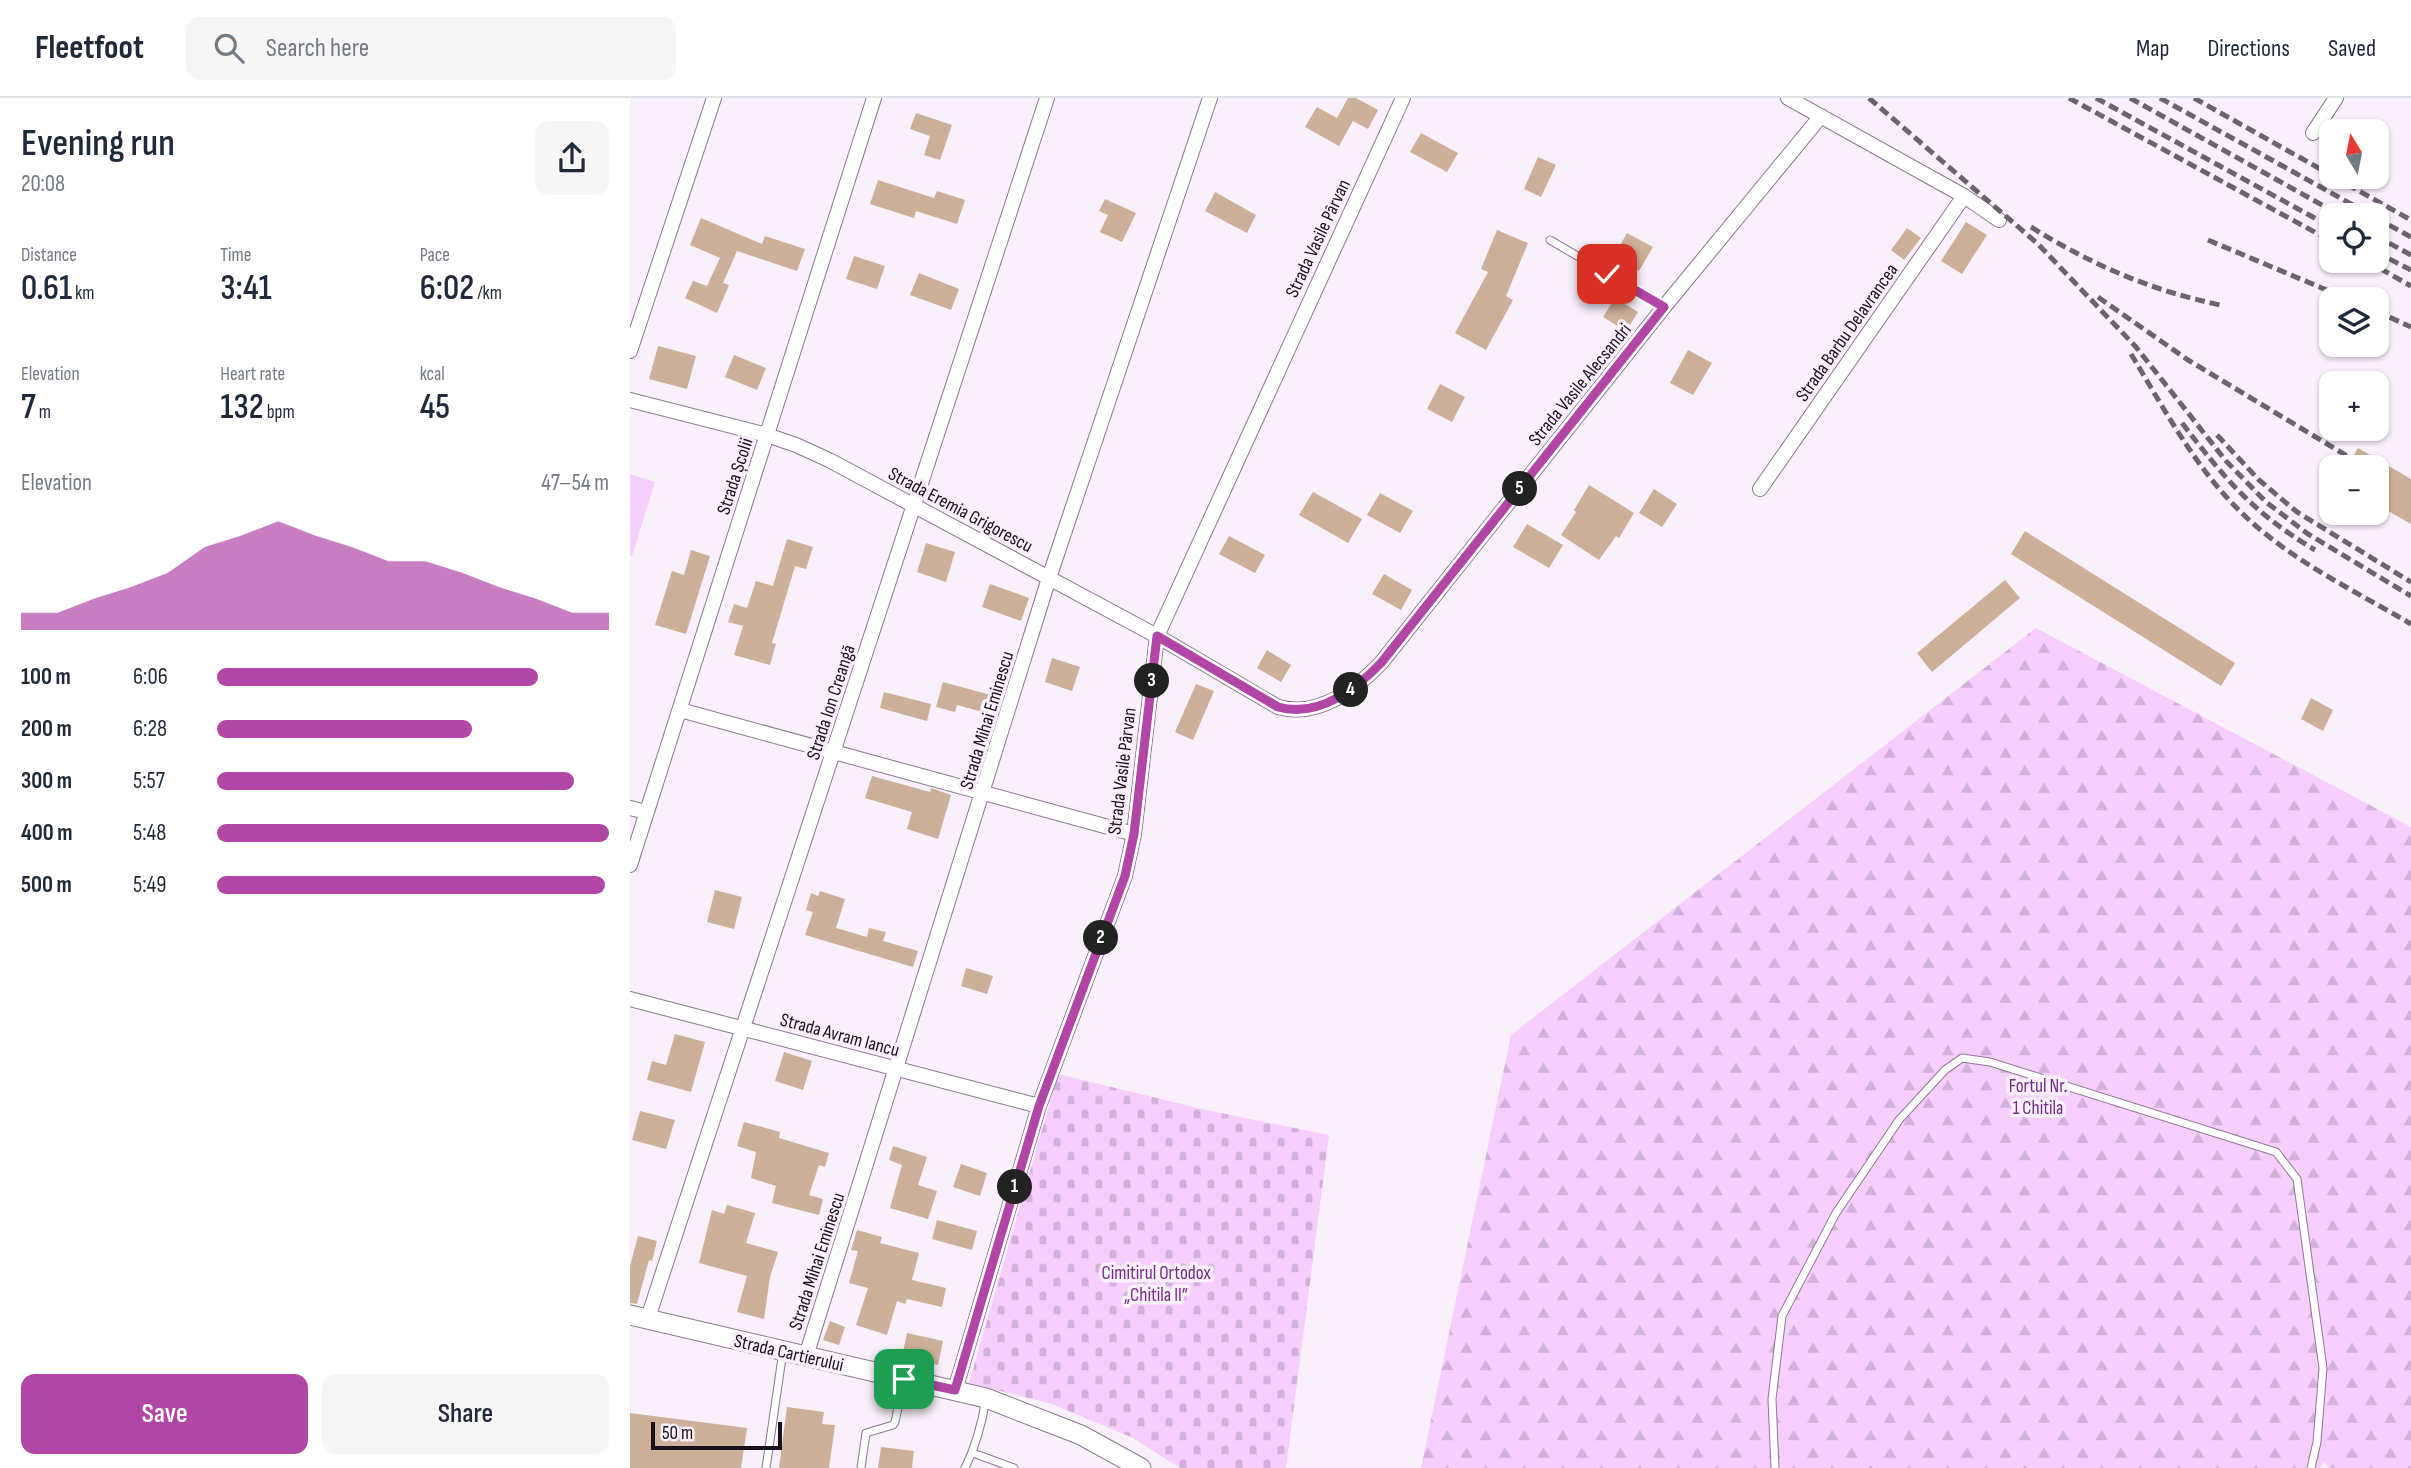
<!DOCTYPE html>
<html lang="en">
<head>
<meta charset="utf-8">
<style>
	:root { --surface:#fff; --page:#f6f6f7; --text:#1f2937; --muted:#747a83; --line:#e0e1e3; --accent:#b146a7 }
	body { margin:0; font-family:"Sofia Sans Condensed",sans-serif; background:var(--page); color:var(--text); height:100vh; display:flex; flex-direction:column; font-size:26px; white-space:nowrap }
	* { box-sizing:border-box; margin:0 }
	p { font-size:23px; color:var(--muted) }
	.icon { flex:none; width:38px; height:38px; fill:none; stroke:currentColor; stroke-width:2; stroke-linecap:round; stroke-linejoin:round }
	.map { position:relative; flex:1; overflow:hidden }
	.panel { display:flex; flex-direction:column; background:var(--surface); width:630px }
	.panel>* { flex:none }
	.needle { width:46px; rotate:350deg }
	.controls { position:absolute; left:1689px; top:21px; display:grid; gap:14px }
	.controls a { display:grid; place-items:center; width:70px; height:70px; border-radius:14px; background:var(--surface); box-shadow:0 2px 5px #0004; font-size:35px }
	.scale { position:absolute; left:21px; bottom:18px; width:131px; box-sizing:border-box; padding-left:7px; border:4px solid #19111b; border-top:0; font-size:19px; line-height:24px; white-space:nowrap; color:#19111b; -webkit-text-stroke:5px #f9f0fb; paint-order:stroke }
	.pin { position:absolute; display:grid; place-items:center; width:60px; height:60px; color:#fff; margin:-30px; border-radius:14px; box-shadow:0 4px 10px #0006 }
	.km { position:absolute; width:35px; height:35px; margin:-18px; border-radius:50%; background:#222; color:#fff; font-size:19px; line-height:35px; text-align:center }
	.round { display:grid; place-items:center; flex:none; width:74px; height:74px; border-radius:14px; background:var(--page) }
	.overview { display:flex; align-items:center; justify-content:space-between; height:119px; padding:0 21px }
	h1 { font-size:38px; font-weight:600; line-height:52px }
	.stats { display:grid; grid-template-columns:repeat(3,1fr); gap:10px; height:119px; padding:7px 21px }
	.stats div { display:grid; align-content:center }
	.stats b { font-size:35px; font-weight:600 }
	.stats small { font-size:19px; font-weight:400 }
	.stats p { font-size:19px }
	.chart { height:196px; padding:14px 21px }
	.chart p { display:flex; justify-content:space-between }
	.chart svg { width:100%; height:126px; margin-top:7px; fill:var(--accent); opacity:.7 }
	.button { display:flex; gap:14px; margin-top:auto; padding:14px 21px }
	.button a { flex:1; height:80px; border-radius:14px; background:var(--accent); color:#fff; font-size:28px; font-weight:600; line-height:80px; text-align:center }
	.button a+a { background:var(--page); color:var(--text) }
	ul { padding:0 21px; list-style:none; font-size:23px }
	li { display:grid; grid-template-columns:112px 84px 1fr; align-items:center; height:52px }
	li i { height:18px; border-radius:9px; background:var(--accent) }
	header { display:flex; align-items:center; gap:42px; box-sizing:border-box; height:98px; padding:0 35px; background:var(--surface); border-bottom:2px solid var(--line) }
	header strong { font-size:33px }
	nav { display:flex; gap:38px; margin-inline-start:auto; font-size:24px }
	.search { width:490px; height:63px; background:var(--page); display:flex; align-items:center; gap:18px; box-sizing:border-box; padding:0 24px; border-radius:14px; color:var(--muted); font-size:26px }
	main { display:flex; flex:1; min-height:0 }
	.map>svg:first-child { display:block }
	.green { fill:#f6cfff }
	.forest { fill:url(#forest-firs) }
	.cemetery { fill:url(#cemetery-stones) }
	.building { fill:#cdb099 }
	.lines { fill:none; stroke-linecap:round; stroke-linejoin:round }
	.lane-casing { stroke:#8c7791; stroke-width:9 }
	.street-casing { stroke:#8c7791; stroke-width:16 }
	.secondary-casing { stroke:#8c7791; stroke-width:21 }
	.lane { stroke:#fff; stroke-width:7 }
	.street { stroke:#fff; stroke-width:14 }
	.secondary { stroke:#fff; stroke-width:19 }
	.rail { stroke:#6b636d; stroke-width:5; stroke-dasharray:10 5; stroke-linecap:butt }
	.route-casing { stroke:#fff; stroke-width:14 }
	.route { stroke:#b146a7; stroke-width:9 }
	.labels { text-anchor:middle; stroke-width:7; stroke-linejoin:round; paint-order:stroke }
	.street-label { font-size:19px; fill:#19111b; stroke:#f9f0fb }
	.park-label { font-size:19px; fill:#752b85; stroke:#f9f0fb }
</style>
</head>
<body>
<header>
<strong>Fleetfoot</strong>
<div class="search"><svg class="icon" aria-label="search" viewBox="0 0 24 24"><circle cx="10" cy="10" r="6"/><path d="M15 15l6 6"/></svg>Search here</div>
<nav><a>Map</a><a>Directions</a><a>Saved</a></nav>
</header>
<main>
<section class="panel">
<div class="overview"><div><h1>Evening run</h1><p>20:08</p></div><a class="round"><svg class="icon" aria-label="share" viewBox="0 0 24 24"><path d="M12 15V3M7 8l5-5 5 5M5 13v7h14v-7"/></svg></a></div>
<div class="stats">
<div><p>Distance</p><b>0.61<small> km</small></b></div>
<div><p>Time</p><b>3:41</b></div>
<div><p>Pace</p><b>6:02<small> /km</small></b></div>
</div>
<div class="stats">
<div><p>Elevation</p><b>7<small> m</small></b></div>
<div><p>Heart rate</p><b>132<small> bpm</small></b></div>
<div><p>kcal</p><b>45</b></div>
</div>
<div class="chart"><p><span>Elevation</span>47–54 m</p>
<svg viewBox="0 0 160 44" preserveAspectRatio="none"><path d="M0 44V38L10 38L20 33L30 29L40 24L50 15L60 11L70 6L80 11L90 15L100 20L110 20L120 24L130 29L140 33L150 38L160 38V44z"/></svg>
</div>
<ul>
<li><b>100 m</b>6:06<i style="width:82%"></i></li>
<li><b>200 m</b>6:28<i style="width:65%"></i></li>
<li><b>300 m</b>5:57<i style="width:91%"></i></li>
<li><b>400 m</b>5:48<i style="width:100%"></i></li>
<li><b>500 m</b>5:49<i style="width:99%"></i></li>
</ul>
<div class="button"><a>Save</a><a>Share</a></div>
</section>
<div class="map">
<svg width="1781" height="1370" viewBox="0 0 1781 1370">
	<defs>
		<pattern id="forest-firs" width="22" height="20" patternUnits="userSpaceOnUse" patternTransform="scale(1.75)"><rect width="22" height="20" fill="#f6cfff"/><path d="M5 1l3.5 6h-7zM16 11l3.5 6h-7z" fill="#d2b1da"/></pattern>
		<pattern id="cemetery-stones" width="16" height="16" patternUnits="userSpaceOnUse" patternTransform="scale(1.75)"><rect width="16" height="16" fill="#f6cfff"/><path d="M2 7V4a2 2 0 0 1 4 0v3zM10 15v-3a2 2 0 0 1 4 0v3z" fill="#d2b1da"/></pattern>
	</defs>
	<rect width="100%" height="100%" fill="#f9f0fb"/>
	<path class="green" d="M0 376 25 384 2 458H0Z"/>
	<path class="forest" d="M1406 530 1781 729V1370H1699L1694 1364 1690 1370H791L881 937Z"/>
	<path class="cemetery" d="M428 976 576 1012 699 1037 656 1370H550L503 1340 422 1306 339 1285Z"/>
	<path class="building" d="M718 0H726L748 12 738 31 723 23 709 48 675 29 687 9 707 20Z
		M286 15 322 27 310 62 294 57 300 38 280 31Z
		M791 35 828 55 817 74 780 54Z
		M908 59 926 67 911 99 894 91Z
		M248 82 304 100 307 93 335 102 327 126 286 113 284 120 240 106Z
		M585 94 626 117 617 135 575 113Z
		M475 101 506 115 492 144 470 134 478 117 469 113Z
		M71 120 132 146 135 138 175 151 167 173 107 153 93 185 99 187 87 215 55 200 63 183 77 188 90 160 60 147Z
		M1336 124 1357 137 1332 176 1311 163Z
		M1277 130 1291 140 1274 162 1261 152Z
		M867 132 898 145 876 198 883 202 856 252 825 235 858 174 851 171Z
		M997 135 1023 149 1009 173 984 159Z
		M224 158 255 168 247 191 216 181Z
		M289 175 329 191 321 212 280 197Z
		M985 200 1008 214 996 233 973 219Z
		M28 248 66 258 57 291 19 281Z
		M1058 252 1082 265 1063 297 1040 285Z
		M104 257 136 270 127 292 95 279Z
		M810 286 835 299 822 324 797 311Z
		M1728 350 1781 381V426L1746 406V369H1717Z
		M959 387 1004 415 989 440 986 438 969 462 931 437 946 414 944 412Z
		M1024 391 1047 406 1032 429 1009 415Z
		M683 394 732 421 718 445 669 417Z
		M750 395 783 413 770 435 737 417Z
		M897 426 933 447 919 470 883 449Z
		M1395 433 1605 565 1591 588 1381 456Z
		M599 438 635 457 625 475 589 456Z
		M157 441 183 449 176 471 165 468 142 545 146 546 140 567 104 557 113 528 98 524 104 506 117 510 126 483 143 488Z
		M296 445 325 454 316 484 287 474Z
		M61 452 80 458 56 536 25 527 42 473 54 477Z
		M754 476 782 492 771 512 742 496Z
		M1375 482 1390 500 1302 574 1287 555Z
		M360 486 399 500 391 523 352 509Z
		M637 552 661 567 651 584 627 570Z
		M422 560 450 569 442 593 415 584Z
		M313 584 368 599 363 617 327 607 325 614 306 609Z
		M566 586 584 593 563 642 545 634Z
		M254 594 301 606 297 623 250 610Z
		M1681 600 1703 612 1693 633 1671 621Z
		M242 678 300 694 301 690 321 697 308 741 277 731 282 714 235 700Z
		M85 792 112 799 104 831 77 824Z
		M190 793 215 801 206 830 237 839 239 830 256 834 253 843 288 853 283 869 175 837 183 814 176 812 181 795 188 798Z
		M336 870 363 878 357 896 331 888Z
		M45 936 75 944 61 994 17 982 22 963 36 967Z
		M154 954 182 963 173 992 145 983Z
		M10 1013 45 1022 36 1051 2 1042Z
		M114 1024 150 1034 149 1040 199 1055 195 1069 189 1067 179 1097 193 1101 189 1117 142 1105 146 1088 121 1080 126 1054 107 1048Z
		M263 1048 297 1059 288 1087 307 1093 298 1121 260 1110 272 1067 259 1062Z
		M331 1066 357 1075 350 1098 323 1089Z
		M97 1107 125 1115 116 1145 148 1154 140 1179 134 1221 107 1214 117 1178 69 1165 82 1112 94 1116Z
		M307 1122 347 1133 342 1152 302 1141Z
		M227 1132 252 1139 250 1145 289 1155 282 1182 316 1190 312 1209 277 1201 275 1206 267 1203 257 1237 226 1227 238 1190 219 1185 228 1153 221 1152Z
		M8 1138 27 1143 22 1163 19 1162 7 1206 0 1205V1168Z
		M200 1223 215 1229 209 1247 193 1242Z
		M277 1235 313 1243 308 1267 272 1259Z
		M157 1309 194 1314 192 1326 205 1327 199 1370H149Z
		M0 1315 117 1330 111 1370H0Z
		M251 1349 284 1353 282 1370H248Z"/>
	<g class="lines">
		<defs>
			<path id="lane" d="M920 142 1034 209
				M343 1355 384 1370
				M136 1370 153 1253
				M231 1370 236 1335 263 1327 265 1324 274 1281
				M335 1370C346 1348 352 1325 356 1301
				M1145 1370 1142 1301 1152 1218 1206 1115 1269 1022 1315 972 1332 960 1360 964 1646 1054 1667 1081 1693 1270 1687 1344 1681 1370"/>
			<path id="street" d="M1158 0 1334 98 1369 122
				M1683 35 1706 0
				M0 253 84 0
				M0 302 137 337 166 347 199 362 527 538 648 609C688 620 725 592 751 565L1034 209 1191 18
				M1130 391 1334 98
				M50 612 504 736
				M0 710 17 714
				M0 767 244 0
				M0 901 409 1008
				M18 1220C152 814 283 406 417 0
				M176 1258 419 480 580 0
				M325 1292 409 1008 495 778 504 736 527 538 773 0"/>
			<path id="secondary" d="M0 1217 356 1300 451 1337 511 1370"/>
		</defs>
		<use href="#lane" class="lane-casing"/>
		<use href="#street" class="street-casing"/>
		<use href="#secondary" class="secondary-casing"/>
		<use href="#lane" class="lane"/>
		<use href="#street" class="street"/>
		<use href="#secondary" class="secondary"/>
		<path class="rail" d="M1239 0 1408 146 1506 249 1596 363 1636 404 1678 436 1781 498
			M1439 0 1701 143
			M1466 0 1701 129
			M1500 0 1710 117
			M1530 0 1741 117
			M1564 0 1701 77
			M1704 79 1781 122
			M1746 120 1781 139
			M1401 129C1462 167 1520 192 1590 207
			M1746 138 1781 157
			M1578 142 1718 201
			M1746 154 1781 172
			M1737 163 1781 188
			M1468 199 1558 262 1722 361
			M1746 213 1781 229
			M1501 256C1535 312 1566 372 1615 418 1662 463 1725 493 1781 526
			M1552 325C1595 381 1623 415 1685 452
			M1587 337 1629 382 1667 414 1781 484"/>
	</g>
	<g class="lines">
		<defs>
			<path id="route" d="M274 1281 325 1292 409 1008 495 778 504 736 527 538 648 609C688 620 725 592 751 565L1034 209 977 176"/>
		</defs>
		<use href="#route" class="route-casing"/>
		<use href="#route" class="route"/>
	</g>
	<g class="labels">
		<g class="street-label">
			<text transform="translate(687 140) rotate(-65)" y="7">Strada Vasile Pârvan</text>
			<text transform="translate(1216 234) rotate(-55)" y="7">Strada Barbu Delavrancea</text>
			<text transform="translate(949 286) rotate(-51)" y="7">Strada Vasile Alecsandri</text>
			<text transform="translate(104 378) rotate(-72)" y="7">Strada Școlii</text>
			<text transform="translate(331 411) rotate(28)" y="7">Strada Eremia Grigorescu</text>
			<text transform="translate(200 604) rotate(-72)" y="7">Strada Ion Creangă</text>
			<text transform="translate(356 622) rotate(-73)" y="7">Strada Mihai Eminescu</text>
			<text transform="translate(491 673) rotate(-83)" y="7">Strada Vasile Pârvan</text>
			<text transform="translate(210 936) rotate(15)" y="7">Strada Avram Iancu</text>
			<text transform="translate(186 1163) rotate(-72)" y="7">Strada Mihai Eminescu</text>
			<text transform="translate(159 1254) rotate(13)" y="7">Strada Cartierului</text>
		</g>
		<g class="park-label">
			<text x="1408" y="994">Fortul Nr.<tspan x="1408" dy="22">1 Chitila</tspan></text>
			<text x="526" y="1181">Cimitirul Ortodox<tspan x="526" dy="22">„Chitila II”</tspan></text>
		</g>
	</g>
</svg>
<div class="controls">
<a><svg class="needle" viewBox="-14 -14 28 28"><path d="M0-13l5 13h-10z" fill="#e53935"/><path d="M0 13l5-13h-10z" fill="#747a83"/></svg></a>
<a><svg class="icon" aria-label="locate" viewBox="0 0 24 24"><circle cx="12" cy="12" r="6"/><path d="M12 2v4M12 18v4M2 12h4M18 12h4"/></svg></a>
<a><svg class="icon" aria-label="layers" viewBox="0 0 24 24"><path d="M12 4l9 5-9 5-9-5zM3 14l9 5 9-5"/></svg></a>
<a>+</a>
<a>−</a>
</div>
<div class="scale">50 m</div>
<div class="pin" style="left:274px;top:1281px;background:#1e9e55"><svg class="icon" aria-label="arrive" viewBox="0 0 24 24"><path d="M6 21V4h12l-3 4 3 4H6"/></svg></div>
<div class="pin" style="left:977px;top:176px;background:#d93025"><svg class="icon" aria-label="check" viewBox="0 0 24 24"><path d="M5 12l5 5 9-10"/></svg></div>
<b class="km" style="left:385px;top:1089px">1</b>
<b class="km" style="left:471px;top:840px">2</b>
<b class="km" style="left:522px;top:583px">3</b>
<b class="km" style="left:721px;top:592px">4</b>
<b class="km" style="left:890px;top:391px">5</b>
</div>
</main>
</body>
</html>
